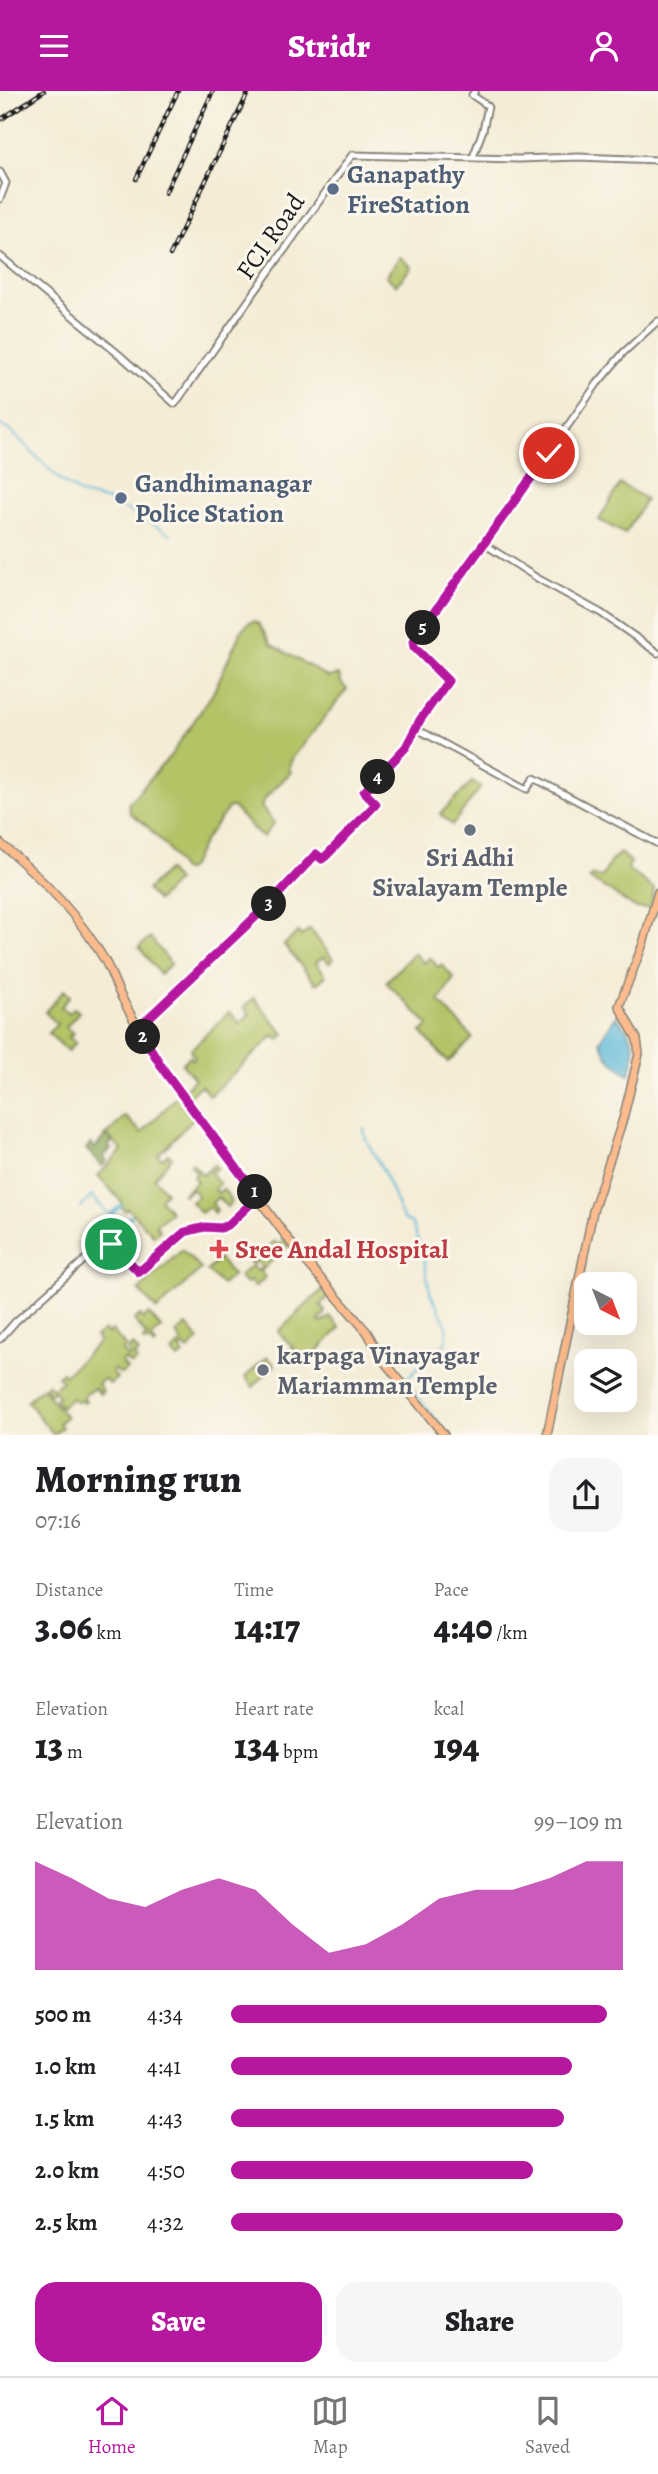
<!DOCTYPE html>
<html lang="en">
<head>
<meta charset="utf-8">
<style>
	:root { --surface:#fff; --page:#f6f6f6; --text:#202124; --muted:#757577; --line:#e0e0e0; --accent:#b5179e }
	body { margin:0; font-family:Alegreya,serif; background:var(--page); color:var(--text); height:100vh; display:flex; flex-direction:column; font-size:26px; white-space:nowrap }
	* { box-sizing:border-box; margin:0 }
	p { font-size:23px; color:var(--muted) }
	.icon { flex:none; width:38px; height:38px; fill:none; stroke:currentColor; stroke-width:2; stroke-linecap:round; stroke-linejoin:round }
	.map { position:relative; height:1344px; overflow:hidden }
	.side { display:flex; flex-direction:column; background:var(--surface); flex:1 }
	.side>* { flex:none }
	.needle { width:46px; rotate:138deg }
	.tools { position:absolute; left:574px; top:1181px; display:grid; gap:14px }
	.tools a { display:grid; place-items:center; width:63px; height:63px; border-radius:14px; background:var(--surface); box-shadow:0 7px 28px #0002; font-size:35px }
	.pin { position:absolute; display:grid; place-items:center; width:60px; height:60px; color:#fff; margin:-30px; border:4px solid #fff; border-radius:50%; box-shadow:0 2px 7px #0007 }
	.km { position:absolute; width:35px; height:35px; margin:-18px; border-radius:50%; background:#222; color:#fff; font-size:19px; line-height:35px; text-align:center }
	.round { display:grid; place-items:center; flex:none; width:74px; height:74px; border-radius:21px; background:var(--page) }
	.head { display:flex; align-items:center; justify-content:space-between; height:119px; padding:0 35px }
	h1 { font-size:38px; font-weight:800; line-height:52px }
	.metrics { display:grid; grid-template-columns:repeat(3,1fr); gap:10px; height:119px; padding:7px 35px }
	.metrics div { display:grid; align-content:center }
	.metrics b { font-size:35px; font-weight:800 }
	.metrics small { font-size:19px; font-weight:400 }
	.metrics p { font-size:19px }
	.chart { height:196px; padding:14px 35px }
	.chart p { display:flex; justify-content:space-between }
	.chart svg { width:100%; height:126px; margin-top:7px; fill:var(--accent); opacity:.7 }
	.action { display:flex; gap:14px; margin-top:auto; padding:14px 35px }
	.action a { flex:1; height:80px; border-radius:21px; background:var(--accent); color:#fff; font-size:28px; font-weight:800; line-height:80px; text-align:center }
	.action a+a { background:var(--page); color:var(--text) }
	ul { padding:0 35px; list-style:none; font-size:23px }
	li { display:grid; grid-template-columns:112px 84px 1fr; align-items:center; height:52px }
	li i { height:18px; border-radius:9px; background:var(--accent) }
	header { display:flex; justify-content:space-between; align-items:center; height:91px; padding:0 35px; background:var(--accent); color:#fff; font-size:32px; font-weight:800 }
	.menu { display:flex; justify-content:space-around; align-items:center; height:98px; border-top:2px solid var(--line); background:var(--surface); font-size:19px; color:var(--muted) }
	.menu a { display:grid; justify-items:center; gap:4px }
	.menu .active { color:var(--accent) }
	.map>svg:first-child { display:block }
	.green { fill:#b3c366; stroke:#687041; stroke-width:2 }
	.forest { fill:#8ea95b; stroke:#55623c; stroke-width:2 }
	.water { fill:#5ab7d8; stroke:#3b6a7a; stroke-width:2 }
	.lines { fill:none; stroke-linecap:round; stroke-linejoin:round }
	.stream { stroke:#5ab7d8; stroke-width:2 }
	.canal { stroke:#5ab7d8; stroke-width:3.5 }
	.minor-casing { stroke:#888479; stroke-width:9 }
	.major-casing { stroke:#888479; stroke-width:10 }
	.minor { stroke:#fff; stroke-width:5 }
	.major { stroke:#fbbb8d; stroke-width:7 }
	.rail-casing { stroke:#1c1c1c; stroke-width:4.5 }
	.rail { stroke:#fbf7ec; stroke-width:2; stroke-dasharray:5; stroke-linecap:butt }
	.route-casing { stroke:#fff; stroke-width:14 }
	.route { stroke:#b5179e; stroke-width:9 }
	.service-dot { fill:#5c6f8a; stroke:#fbf7ec; stroke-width:2.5 }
	.worship-dot { fill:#6b7280; stroke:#fbf7ec; stroke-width:2.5 }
	.health-dot { fill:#e0444e; stroke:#fbf7ec; stroke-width:2.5 }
	.labels { text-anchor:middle; stroke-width:6; stroke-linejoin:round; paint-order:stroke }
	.service-label { font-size:26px; font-weight:bold; fill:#4e5e75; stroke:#fbf7ec; text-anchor:start }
	.street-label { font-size:26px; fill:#1c1c1c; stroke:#fbf7ec }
	.worship-label { font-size:26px; font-weight:bold; fill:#5b616d; stroke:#fbf7ec }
	.health-label { font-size:26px; font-weight:bold; fill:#be3a42; stroke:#fbf7ec; text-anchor:start }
</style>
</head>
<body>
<header><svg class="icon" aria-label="menu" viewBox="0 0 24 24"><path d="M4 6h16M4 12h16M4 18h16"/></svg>Stridr<svg class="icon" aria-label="person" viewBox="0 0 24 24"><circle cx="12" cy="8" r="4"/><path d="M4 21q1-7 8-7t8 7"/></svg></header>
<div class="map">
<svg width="658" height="1344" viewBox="0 0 658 1344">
	<rect width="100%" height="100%" fill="#fbf7ec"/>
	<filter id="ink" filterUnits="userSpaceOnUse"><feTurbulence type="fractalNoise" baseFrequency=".0143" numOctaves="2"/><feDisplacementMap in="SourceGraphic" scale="14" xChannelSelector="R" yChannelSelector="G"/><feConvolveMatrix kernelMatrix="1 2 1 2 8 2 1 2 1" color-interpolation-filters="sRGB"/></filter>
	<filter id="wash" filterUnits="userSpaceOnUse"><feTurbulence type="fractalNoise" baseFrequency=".00686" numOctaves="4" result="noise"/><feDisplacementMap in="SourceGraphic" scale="28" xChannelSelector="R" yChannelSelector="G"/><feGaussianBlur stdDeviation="1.57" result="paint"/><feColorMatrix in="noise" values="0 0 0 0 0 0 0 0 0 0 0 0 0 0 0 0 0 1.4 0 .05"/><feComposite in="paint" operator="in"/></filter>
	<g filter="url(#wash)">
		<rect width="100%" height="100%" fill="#f4ecd6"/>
		<path class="green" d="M400 166 412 176 396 194 386 185Z
			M620 393 646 408 625 443 599 429Z
			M255 530 259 533 271 553 328 586 339 584 341 592 347 598 292 668 289 676 291 681 267 705 262 713V717L274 732 263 746 259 744 233 716H229L204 750 190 777 185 780 181 778 167 756 145 733 130 722 128 713 171 664 213 602 242 538 250 531Z
			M472 691 481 696 452 734 440 723Z
			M620 762 631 772 628 776 629 779 654 798 651 817H635L599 793 589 788 593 784 596 786H602L611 770Z
			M167 779 177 790 157 810 147 799Z
			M310 838 333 868 329 872 324 866 316 871 326 885 316 893 284 854 298 841 301 845Z
			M150 846 171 873 160 883 139 856Z
			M414 862 424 872 430 866 438 876 442 874 454 887 439 910 473 947 448 971 421 941 429 934 386 891Z
			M64 899 70 905 61 916 69 922 74 917 79 921 66 936 73 942 69 946 76 951 68 960 48 942 57 933 45 921Z
			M254 907 284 943 279 948 274 944 210 1005 201 994 187 1007 182 1001 195 988 182 973 190 965 192 969 195 966 190 959 229 921 240 932 250 923 244 916Z
			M178 1004 195 1026 158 1064 162 1068 168 1063 172 1066 154 1087 166 1101 160 1108 171 1121 156 1134 160 1139 154 1145 128 1117 124 1120 122 1115 120 1117 122 1111 98 1085 122 1059 107 1044 125 1025 142 1042Z
			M192 1072 203 1084 214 1074 217 1077 211 1082 220 1093 215 1098 218 1102 223 1098 228 1104 231 1112 227 1116 218 1106 212 1112 217 1119 214 1122 209 1116 201 1122 191 1111 198 1105 192 1098 184 1104 183 1103 197 1090 193 1086 197 1082 190 1074Z
			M284 1148 289 1154 261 1180 265 1187 255 1196 250 1190 246 1193 239 1186 252 1174 257 1180 262 1176 256 1170 252 1173 247 1167 251 1164 255 1168 257 1167 253 1162 256 1159 262 1165 264 1162 269 1168 274 1164 268 1156 274 1150 278 1154Z
			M182 1159 201 1178 157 1219 139 1199Z
			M219 1168 233 1184 222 1194 207 1180Z
			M324 1197 330 1204 320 1214 325 1219V1223L319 1230 321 1232 330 1226 340 1237 303 1275 298 1269 301 1265 295 1259 291 1262 289 1260 293 1256 278 1241Z
			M149 1223 161 1237 151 1246 156 1253 154 1255 148 1249 145 1251 143 1249 147 1245 134 1229 140 1224 143 1228Z
			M187 1234 199 1249 188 1259 185 1255 180 1258 184 1264 178 1268 172 1261 182 1251 176 1243Z
			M104 1239 108 1243 112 1239 126 1256 122 1260 128 1266 131 1264 127 1259 133 1254 139 1261 134 1265 137 1269 131 1274 125 1268 121 1271 127 1278 121 1283 114 1278 112 1281 117 1287 110 1293 104 1288 98 1293 103 1300 100 1303 94 1297 83 1306 86 1310 83 1312 81 1309 77 1312 72 1307 61 1316 55 1308 58 1305 54 1300 50 1303 44 1296 48 1293 53 1298 62 1290 58 1285 62 1281 65 1284 99 1251 95 1246Z
			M267 1266 275 1274 253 1296 245 1286Z
			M42 1297 66 1326 59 1332 62 1336 53 1343 27 1310Z"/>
		<path class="forest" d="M106 1044 113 1050 108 1055 111 1058 103 1066 107 1070 102 1075 86 1058 90 1053 95 1057Z"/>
		<path class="water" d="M616 925C635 949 639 954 629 984L608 966 600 950Z"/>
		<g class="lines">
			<path class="stream" d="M0 334 12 341 59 388 81 403 113 411 172 444
				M364 1037 366 1049 383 1079 403 1128 412 1132 424 1168 430 1201 446 1233 447 1245 445 1253 405 1289 449 1344
				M81 1116 92 1105 120 1136"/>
			<path class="canal" d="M121 1114 111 1123 121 1134 131 1125"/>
		</g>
	</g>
	<g filter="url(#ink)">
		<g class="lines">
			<defs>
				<path id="minor" d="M473 66 483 39 488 15 472 4 475 0
					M0 81 6 92 0 108
					M0 165 122 266 175 313 352 64 518 68 578 66 658 69
					M484 453 537 487 601 522 658 562
					M415 637 527 698 534 687 658 753
					M138 937 270 812 316 763 322 767 326 765 376 713 364 701 406 656 420 629 448 590 414 556 413 551 517 407 597 293 624 261 658 230
					M0 1248 16 1230 108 1148 139 1181 185 1141 205 1136 221 1137 229 1133 258 1106"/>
				<path id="major" d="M0 752C40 785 77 822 104 868 111 880 115 894 122 907 135 932 149 957 165 981L297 1160 367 1241 383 1269 444 1344
					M547 1344 593 1120 623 1028 639 963 637 948 619 915 643 853 658 801"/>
			</defs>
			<use href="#minor" class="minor-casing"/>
			<use href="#major" class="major-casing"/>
			<use href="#minor" class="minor"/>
			<use href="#major" class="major"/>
			<defs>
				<path id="rail" d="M0 29 44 0
					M136 88 178 0
					M165 102 213 0
					M170 164 249 0"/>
			</defs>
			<use href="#rail" class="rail-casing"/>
			<use href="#rail" class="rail"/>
		</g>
	</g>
	<g class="lines" filter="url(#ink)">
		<defs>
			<path id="route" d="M111 1153 139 1181 185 1141 205 1136 221 1137 229 1133 258 1106 165 981 138 937 270 812 316 763 322 768 326 765 376 713 364 701 406 656 420 629 448 590 414 556 413 551 549 362"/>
		</defs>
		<use href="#route" class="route-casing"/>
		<use href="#route" class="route"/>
	</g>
	<g class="service-dot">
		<circle cx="333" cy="98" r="7"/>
		<circle cx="121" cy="407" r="7"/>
	</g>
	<g class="worship-dot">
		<circle cx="470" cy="739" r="7"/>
		<circle cx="263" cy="1279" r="7"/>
	</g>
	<path class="health-dot" d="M215.5 1147.5h7v7h7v7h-7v7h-7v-7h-7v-7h7z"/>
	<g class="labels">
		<g class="service-label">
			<text x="347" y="92">Ganapathy<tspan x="347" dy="30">FireStation</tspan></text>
			<text x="135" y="401">Gandhimanagar<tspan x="135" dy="30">Police Station</tspan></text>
		</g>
		<g class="street-label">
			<text transform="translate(270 145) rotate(-55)" y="9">FCI Road</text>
		</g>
		<g class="worship-label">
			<text x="470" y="775">Sri Adhi<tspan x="470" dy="30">Sivalayam Temple</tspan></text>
			<text x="277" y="1273" text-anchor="start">karpaga Vinayagar<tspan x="277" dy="30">Mariamman Temple</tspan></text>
		</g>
		<g class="health-label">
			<text x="235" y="1167">Sree Andal Hospital</text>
		</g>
	</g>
</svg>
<div class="tools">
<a><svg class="needle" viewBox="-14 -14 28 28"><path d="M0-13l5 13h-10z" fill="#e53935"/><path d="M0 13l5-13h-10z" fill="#757577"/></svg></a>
<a><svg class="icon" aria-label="layers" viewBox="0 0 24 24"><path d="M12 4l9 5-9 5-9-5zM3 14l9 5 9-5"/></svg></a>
</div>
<div class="pin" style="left:111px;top:1153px;background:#1e9e55"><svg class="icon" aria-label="arrive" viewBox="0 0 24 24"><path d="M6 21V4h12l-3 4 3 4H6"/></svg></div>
<div class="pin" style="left:549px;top:362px;background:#d93025"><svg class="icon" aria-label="check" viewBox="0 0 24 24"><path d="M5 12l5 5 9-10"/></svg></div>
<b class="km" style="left:255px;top:1101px">1</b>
<b class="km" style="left:143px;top:946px">2</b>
<b class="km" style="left:269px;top:813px">3</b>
<b class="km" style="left:378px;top:686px">4</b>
<b class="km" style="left:423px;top:537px">5</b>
</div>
<section class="side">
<div class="head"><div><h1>Morning run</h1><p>07:16</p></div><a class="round"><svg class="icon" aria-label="share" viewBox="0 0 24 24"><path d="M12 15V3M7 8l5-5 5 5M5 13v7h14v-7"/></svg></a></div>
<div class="metrics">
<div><p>Distance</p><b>3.06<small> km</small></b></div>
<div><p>Time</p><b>14:17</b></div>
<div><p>Pace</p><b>4:40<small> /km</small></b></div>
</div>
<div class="metrics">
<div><p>Elevation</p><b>13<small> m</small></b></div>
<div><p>Heart rate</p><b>134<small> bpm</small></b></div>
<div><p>kcal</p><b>194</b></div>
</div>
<div class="chart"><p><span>Elevation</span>99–109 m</p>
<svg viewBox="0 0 160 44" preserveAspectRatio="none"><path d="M0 44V6L10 12L20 19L30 22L40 16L50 12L60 16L70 28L80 38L90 35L100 28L110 19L120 16L130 16L140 12L150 6L160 6V44z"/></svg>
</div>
<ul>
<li><b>500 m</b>4:34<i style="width:96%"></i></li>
<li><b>1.0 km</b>4:41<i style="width:87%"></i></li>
<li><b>1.5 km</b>4:43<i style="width:85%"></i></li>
<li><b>2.0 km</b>4:50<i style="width:77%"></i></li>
<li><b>2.5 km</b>4:32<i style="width:100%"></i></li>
</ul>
<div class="action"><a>Save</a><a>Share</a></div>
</section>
<nav class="menu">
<a class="active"><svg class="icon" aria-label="home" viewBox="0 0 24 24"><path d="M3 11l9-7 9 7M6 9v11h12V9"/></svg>Home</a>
<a><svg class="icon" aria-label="map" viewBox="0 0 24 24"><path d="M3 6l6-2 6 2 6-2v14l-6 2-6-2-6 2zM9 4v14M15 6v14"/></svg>Map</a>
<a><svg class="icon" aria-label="saved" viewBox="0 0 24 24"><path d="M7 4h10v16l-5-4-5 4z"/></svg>Saved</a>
</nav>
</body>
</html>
